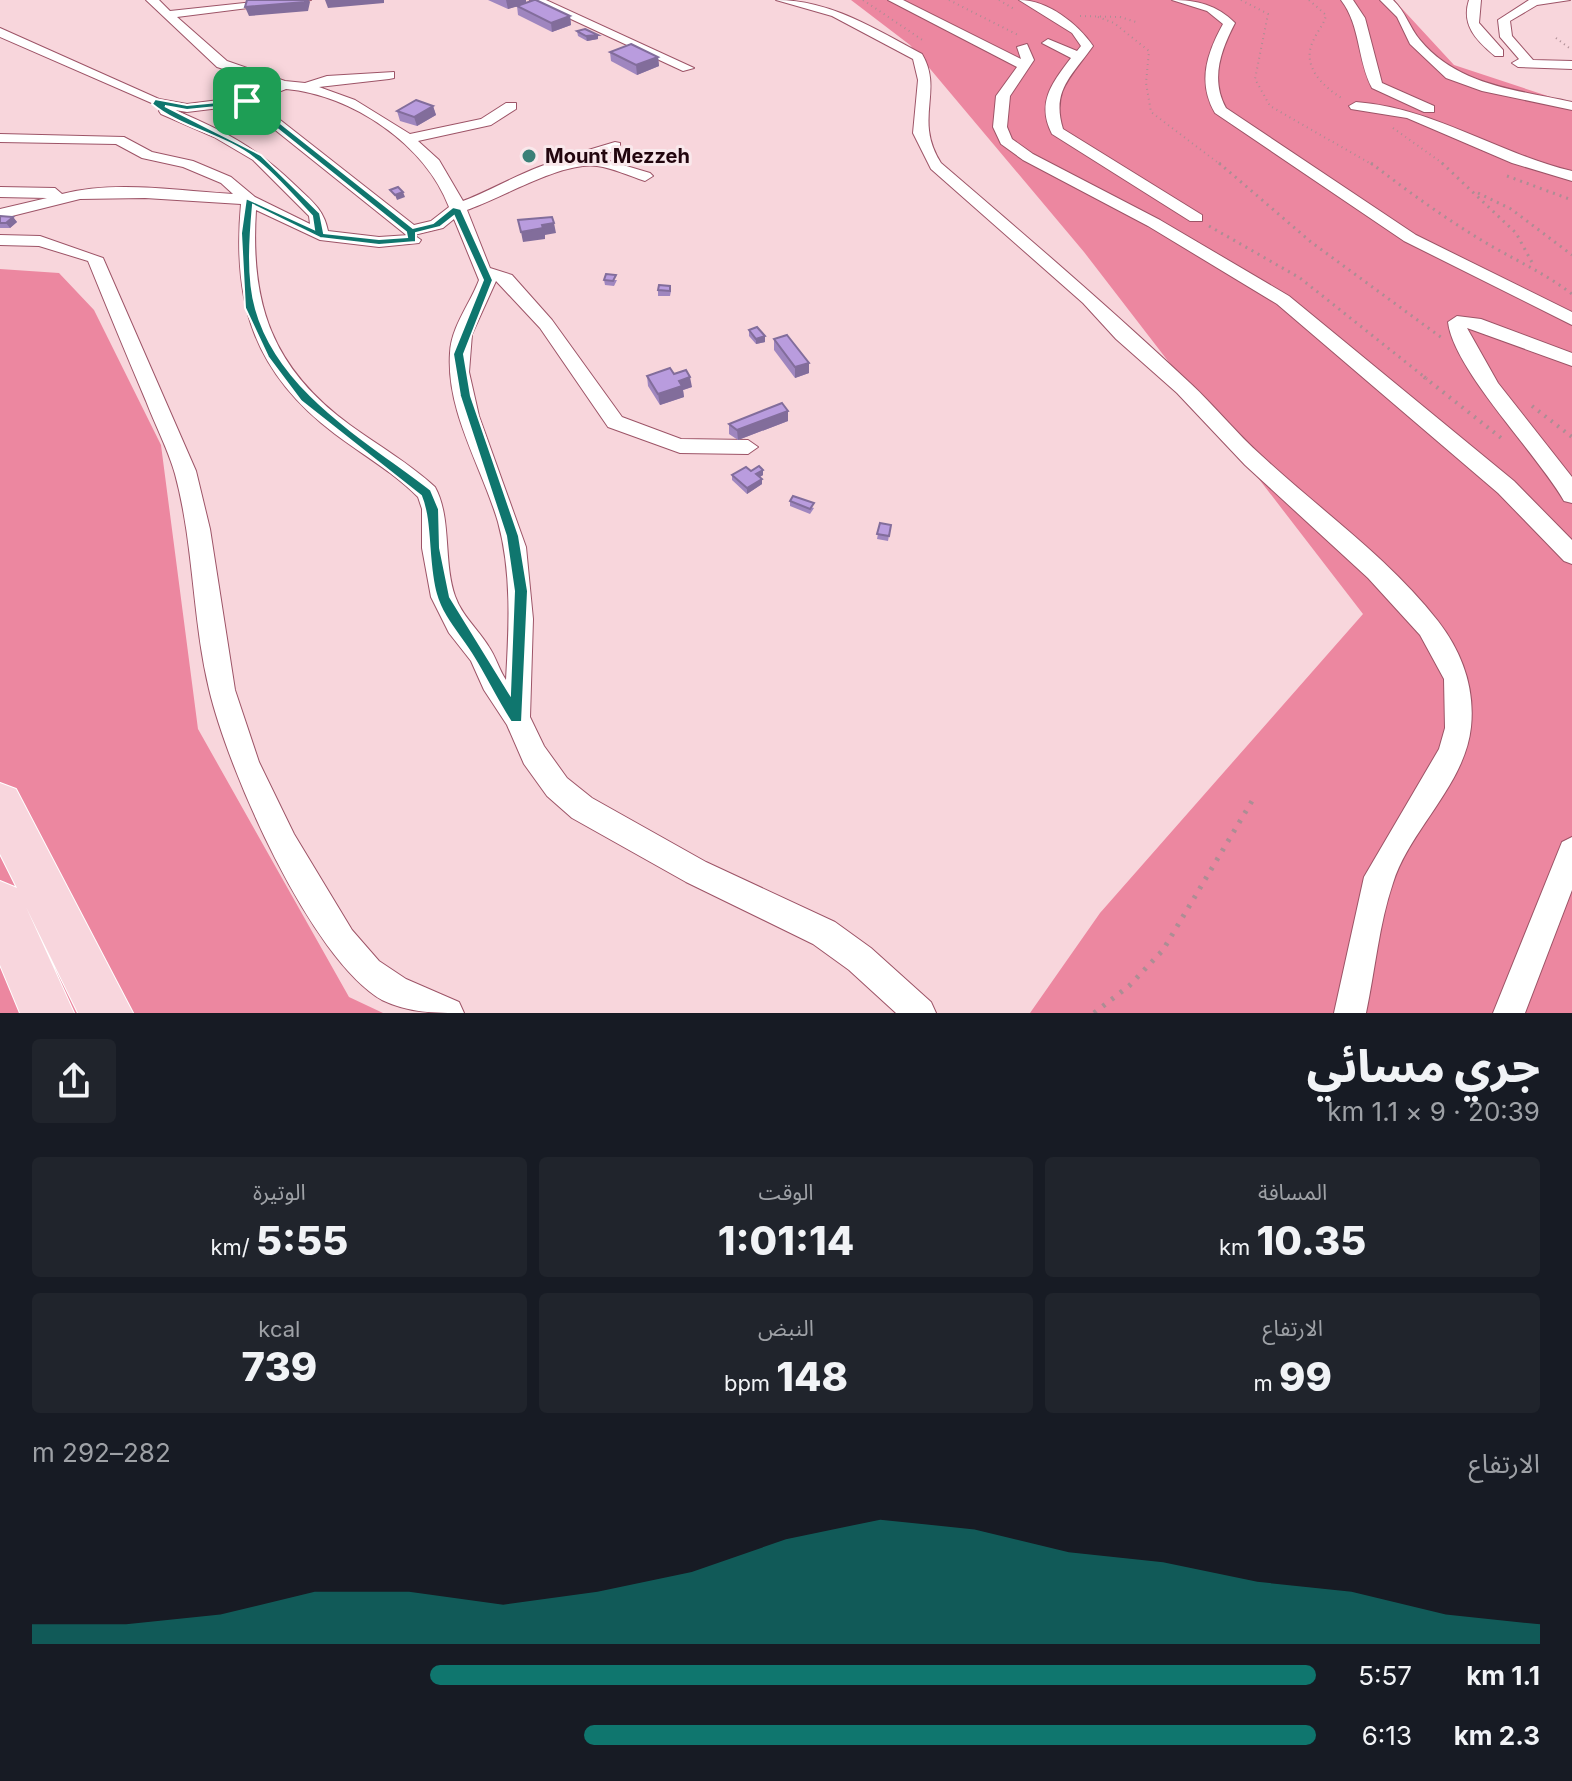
<!DOCTYPE html>
<html lang="ar">
<head>
<meta charset="utf-8">
<style>
	:root { --surface:#171b24; --page:#20242c; --text:#f1f3f6; --muted:#9ea1a6; --accent:#0f766e }
	body { margin:0; font-family:Inter,"Noto Sans Arabic",sans-serif; background:var(--page); color:var(--text); direction:rtl; height:100vh; display:flex; flex-direction:column; font-size:30px; white-space:nowrap }
	* { box-sizing:border-box; margin:0 }
	p { font-size:26px; color:var(--muted) }
	.icon { flex:none; width:44px; height:44px; fill:none; stroke:currentColor; stroke-width:2; stroke-linecap:round; stroke-linejoin:round }
	.map { position:relative; height:1013px; overflow:hidden; direction:ltr }
	.panel { display:flex; flex-direction:column; background:var(--surface); flex:1 }
	.panel>* { flex:none }
	.pin { position:absolute; display:grid; place-items:center; width:68px; height:68px; color:#fff; margin:-34px; border-radius:16px; box-shadow:0 4px 12px #0006 }
	.round { display:grid; place-items:center; flex:none; width:84px; height:84px; border-radius:8px; background:var(--page) }
	.overview { display:flex; align-items:center; justify-content:space-between; height:136px; padding:0 32px }
	h1 { font-size:44px; font-weight:800; line-height:60px }
	.stats { display:grid; grid-template-columns:repeat(3,1fr); gap:12px; height:136px; padding:8px 32px }
	.stats div { display:grid; align-content:center; border-radius:8px; background:var(--page); text-align:center }
	.stats b { font-size:40px; font-weight:800 }
	.stats small { font-size:22px; font-weight:400 }
	.stats p { font-size:22px }
	.chart { height:224px; padding:16px 32px }
	.chart p { display:flex; justify-content:space-between }
	.chart svg { width:100%; height:144px; margin-top:8px; fill:var(--accent); opacity:.7 }
	ul { padding:0 32px; list-style:none; font-size:26px }
	li { display:grid; grid-template-columns:128px 96px 1fr; align-items:center; height:60px }
	li i { height:20px; border-radius:10px; background:var(--accent) }
	.map>svg:first-child { display:block }
	.forest { fill:#ec87a0 }
	.lines { fill:none; stroke-linecap:round; stroke-linejoin:round }
	.minor-casing { stroke:#9d5467; stroke-width:2 }
	.primary-casing { stroke:#fff; stroke-width:2 }
	.path-far3 { stroke:#ad8d94; stroke-width:2; stroke-dasharray:1 4; stroke-linecap:butt }
	.path-far2 { stroke:#ad8d94; stroke-width:3; stroke-dasharray:2 5; stroke-linecap:butt }
	.path-far1 { stroke:#ad8d94; stroke-width:4; stroke-dasharray:2 6; stroke-linecap:butt }
	.path { stroke:#ad8d94; stroke-width:5; stroke-dasharray:3 8; stroke-linecap:butt }
	.minor { fill:#fff; fill-rule:evenodd }
	.primary { fill:#f8d6dd; fill-rule:evenodd }
	.wall { fill:#9f86bf }
	.shaded-wall { fill:#826d9b }
	.building { fill:#b99cde; stroke:#826d9b; stroke-width:2 }
	.route { fill:#0f766e; stroke:#fff; stroke-width:2; fill-rule:evenodd }
	.poi-dot { fill:#3a8077; stroke:#f9e8eb; stroke-width:3 }
	.labels { text-anchor:middle; stroke-width:6; stroke-linejoin:round; paint-order:stroke }
	.far-poi-label { font-size:20px; font-weight:bold; fill:#22060e; stroke:#f9e8eb; text-anchor:start }
</style>
</head>
<body>
<div class="map">
<svg width="1572" height="1013" viewBox="0 0 1572 1013">
	<rect width="100%" height="100%" fill="#f8d6dc"/>
	<path class="forest" d="M851 0H1394L1454 65 1572 104V1013H1030L1100 913 1363 614 1084 252 910 45Z
		M0 269 59 273 94 310 161 445 198 729 349 997 383 1013H0Z"/>
	<g class="lines">
		<defs>
			<path id="minor" d="M146 0H159L170 11 273 0H311L177 17 227 61 285 81 305 83 327 76 394 72V78L389 79 319 87 355 100 410 134 481 119 506 103H516V109L491 125 418 141 439 160 463 201C495 189 542 160 573 158L575 154 615 142 620 143V149L596 157 650 173 653 176 645 181C629 176 613 168 597 166 563 161 502 198 467 210L490 268 512 275 552 320 622 417 681 439 748 440 758 447 748 454 680 453 608 427 540 328 496 281 472 334 469 372 479 416 526 547 533 619 530 717 544 746 567 778 592 798 706 862 835 922 871 948 931 1002 936 1013H896L849 970 813 944 686 882 572 818 547 796 524 764 507 725 484 690 471 661 449 633 431 597 422 548V509L418 497C393 472 363 455 335 434 254 373 232 303 241 204L145 198 80 199 0 219V209L47 198 0 197V187L55 188 62 194C116 180 178 191 233 194L221 183 183 167 142 158 116 144 0 142V134L124 137 152 152 193 161 231 177 255 197 310 224 309 216 253 160 214 137 161 114 159 111 163 108 0 37V28L159 99 187 104 243 97 270 84 217 67ZM286 89C352 95 425 144 449 207L431 221 414 225 256 101ZM244 105 405 234 409 235 379 237 328 231C324 210 312 201 296 186 256 147 226 132 175 110L187 112ZM256 210 320 240 379 247 419 243 421 240 414 235 443 228 454 219 479 280C470 304 451 327 450 353 446 412 482 467 498 522 512 573 509 627 506 680 499 670 496 657 489 647 478 629 462 616 455 596 443 561 452 518 435 487 409 463 379 446 350 425 272 368 250 304 256 210Z
				M530 0H546L694 68 683 71Z
				M776 0C831 0 875 29 922 54 944 91 913 119 941 163 1025 235 1109 307 1190 383 1215 406 1236 433 1262 456 1320 510 1389 558 1438 621 1462 652 1475 688 1471 727 1465 785 1410 829 1393 883 1379 924 1375 971 1366 1013H1334L1364 877 1439 749 1445 728 1444 679 1420 635 1368 578 1245 465 1177 393 1116 339 1083 303 931 169 913 133 918 80 913 59 832 16Z
				M888 0H903L1021 59 1017 47 1027 44 1034 60 1010 96 1007 127 1012 139 1033 154 1160 220 1289 296 1514 481 1572 540V564L1564 561 1498 493 1277 304 1148 226 1023 160 1001 144 993 127 996 96 1017 67Z
				M1019 0C1048 0 1078 24 1093 46 1072 76 1051 90 1063 129L1202 215V221H1190L1052 134C1036 103 1052 83 1071 58L1042 43 1048 39 1077 51 1081 46 1072 33Z
				M1172 0C1197 0 1217 5 1235 23 1221 50 1210 79 1226 108L1416 235 1572 312V325L1404 241 1215 113C1197 82 1207 53 1223 24L1207 11Z
				M1341 0H1353L1365 18 1382 83 1434 106V112H1424L1372 88C1357 60 1361 26 1341 0Z
				M1380 0H1393C1406 12 1409 27 1420 40 1458 86 1518 90 1572 102V110L1482 91 1446 78 1410 44 1397 17Z
				M1469 0H1481L1479 23 1503 50V56H1495C1476 40 1461 25 1469 0Z
				M1529 0H1570L1537 5 1510 21 1512 36 1533 60 1572 61V69L1518 67 1512 63 1519 59 1500 37 1498 20Z
				M1356 102C1434 108 1497 153 1572 171V181L1512 163 1407 118 1351 109 1349 106Z
				M0 235 40 236 103 258 196 471 210 529 235 690 259 762 294 834 352 930 379 961 406 979 459 1002 464 1013C435 1013 409 1013 382 1000 310 958 228 770 209 689 192 618 194 544 175 474 168 449 155 425 146 401 126 354 107 308 88 261L39 246 0 245Z
				M1457 316 1481 319 1572 353V366L1467 328 1498 383 1572 477V503L1564 501C1538 455 1453 369 1448 322Z
				M1572 837V890L1525 1013H1493L1562 842Z"/>
			<path id="primary" d="M0 783 16 789 133 1013H78L26 907 74 1013H20L0 965V881L17 888 0 854Z"/>
		</defs>
		<use href="#minor" class="minor-casing"/>
		<use href="#primary" class="primary-casing"/>
		<path class="path-far3" d="M863 0 924 41
			M949 0 1018 35
			M999 0 1014 9
			M1241 0 1268 14 1255 79 1270 106 1373 165
			M1309 0 1326 15C1324 25 1318 30 1314 39 1300 65 1322 86 1343 99
			M1080 16 1120 17 1136 22
			M1098 17 1114 23 1149 51 1146 83 1151 112 1221 165
			M1556 38 1572 50
			M1393 128 1445 165"/>
		<path class="path-far2" d="M1219 163 1311 242 1442 338
			M1371 163C1410 193 1450 222 1493 247 1523 264 1544 273 1572 294
			M1442 163 1516 233 1534 266
			M1507 176 1572 200
			M1478 193 1511 209 1572 255
			M1209 226 1300 278 1427 379"/>
		<path class="path-far1" d="M1424 377 1505 441
			M1532 406 1572 437"/>
		<path class="path" d="M1094 1013 1129 986 1163 950 1255 796"/>
		<use href="#minor" class="minor"/>
		<use href="#primary" class="primary"/>
	</g>
	<path class="wall" d="M488 0H526V3L570 16 571 25 552 32 518 15 517 6 508 9Z
		M577 31 598 35V39L587 41 578 36Z
		M610 52 658 57 659 66 637 75 611 61Z
		M433 106 436 115 417 126 400 121 397 111Z
		M0 216 13 217 17 222 10 228H0Z
		M604 280H617L614 286 605 285Z
		M658 290 671 291 670 296H658Z
		M749 330 765 342 756 344 749 336Z
		M774 339 809 373 795 378 774 350Z
		M674 374 692 387 683 390 684 397 660 405 648 386 647 376Z
		M788 421 738 440 729 434V424Z
		M763 470V475L760 477 762 484 747 494 732 480V475Z
		M790 501 814 508 810 514 790 506Z
		M880 523 891 525 888 541 877 539Z"/>
	<path class="shaded-wall" d="M305 0H309L310 2 308 11 249 16 245 7Z
		M325 0H384V3L328 8Z
		M506 0H526V4L508 9Z
		M570 16 571 25 552 32 551 23Z
		M598 35V39L587 41 586 36Z
		M658 57 659 66 637 75 636 65Z
		M433 106 436 115 417 126 414 117Z
		M403 192 405 197 397 200 395 195Z
		M13 217 17 222 10 228 6 223Z
		M554 223 556 233 545 235V239L523 242 521 232 542 225Z
		M765 336V342L756 344V339Z
		M809 363V373L795 378V367Z
		M690 377 692 387 683 390 684 397 660 405 658 394 679 381Z
		M788 411V421L738 440 737 430Z
		M763 470V475L756 479V474Z
		M762 479V484L747 494V488Z"/>
	<path class="building" d="M247 0H305V2L245 7Z
		M534 0H536L570 16 551 23 517 6Z
		M585 29 598 35 586 36 577 31Z
		M631 44 658 57 636 65 610 52Z
		M416 100 433 106 414 117 397 111Z
		M398 187 403 192 395 195 390 190Z
		M0 216 13 217 6 223H0Z
		M552 217 554 223 542 225 543 228 521 232 518 220Z
		M606 274 616 275 613 281 604 280Z
		M659 285 670 286V291L658 290Z
		M757 327 765 336 756 339 749 330Z
		M787 335 809 363 795 367 774 339Z
		M670 368 674 374 686 370 690 377 679 381 682 386 658 394 647 376Z
		M782 403 788 411 737 430 729 424Z
		M759 466 763 470 756 474 762 479 747 488 732 475 746 467 751 471Z
		M793 496 814 503 810 509 790 501Z
		M880 523 891 525 889 536 877 534Z"/>
	<path class="route" d="M155 99 187 105 250 99 413 228 433 223 453 207 461 209 493 280 464 354 471 396 519 536 528 591 522 722H511C497 701 487 679 474 658 461 636 443 619 436 594 427 563 432 522 421 496L301 401 268 357 245 308 241 233 246 198 314 229 312 216C294 197 276 175 255 159 224 134 182 129 152 104ZM246 104 406 232 407 237 379 239 324 233 320 213 261 155 165 106 187 110ZM253 205 320 238 379 245 416 242V233L440 227 454 216 483 280 453 354 460 396 506 536 514 591 510 694 450 597 440 548 439 509 431 490C368 441 279 392 256 309 247 278 250 237 253 205Z"/>
	<circle class="poi-dot" cx="529" cy="156" r="8"/>
	<g class="labels">
		<g class="far-poi-label">
			<text x="545" y="163">Mount Mezzeh</text>
		</g>
	</g>
</svg>
<div class="pin" style="left:247px;top:101px;background:#1e9e55"><svg class="icon" aria-label="arrive" viewBox="0 0 24 24"><path d="M6 21V4h12l-3 4 3 4H6"/></svg></div>
</div>
<section class="panel">
<div class="overview"><div><h1>جري مسائي</h1><p>20:39 · 9 × 1.1 km</p></div><a class="round"><svg class="icon" aria-label="share" viewBox="0 0 24 24"><path d="M12 15V3M7 8l5-5 5 5M5 13v7h14v-7"/></svg></a></div>
<div class="stats">
<div><p>المسافة</p><b>10.35<small> km</small></b></div>
<div><p>الوقت</p><b>1:01:14</b></div>
<div><p>الوتيرة</p><b>5:55<small> /km</small></b></div>
</div>
<div class="stats">
<div><p>الارتفاع</p><b>99<small> m</small></b></div>
<div><p>النبض</p><b>148<small> bpm</small></b></div>
<div><p>kcal</p><b>739</b></div>
</div>
<div class="chart"><p><span>الارتفاع</span>282–292 m</p>
<svg viewBox="0 0 160 44" preserveAspectRatio="none"><path d="M0 44V38L10 38L20 35L30 28L40 28L50 32L60 28L70 22L80 12L90 6L100 9L110 16L120 19L130 25L140 28L150 35L160 38V44z"/></svg>
</div>
<ul>
<li><b>1.1 km</b>5:57<i style="width:69%"></i></li>
<li><b>2.3 km</b>6:13<i style="width:57%"></i></li>
</ul>
</section>
</body>
</html>
